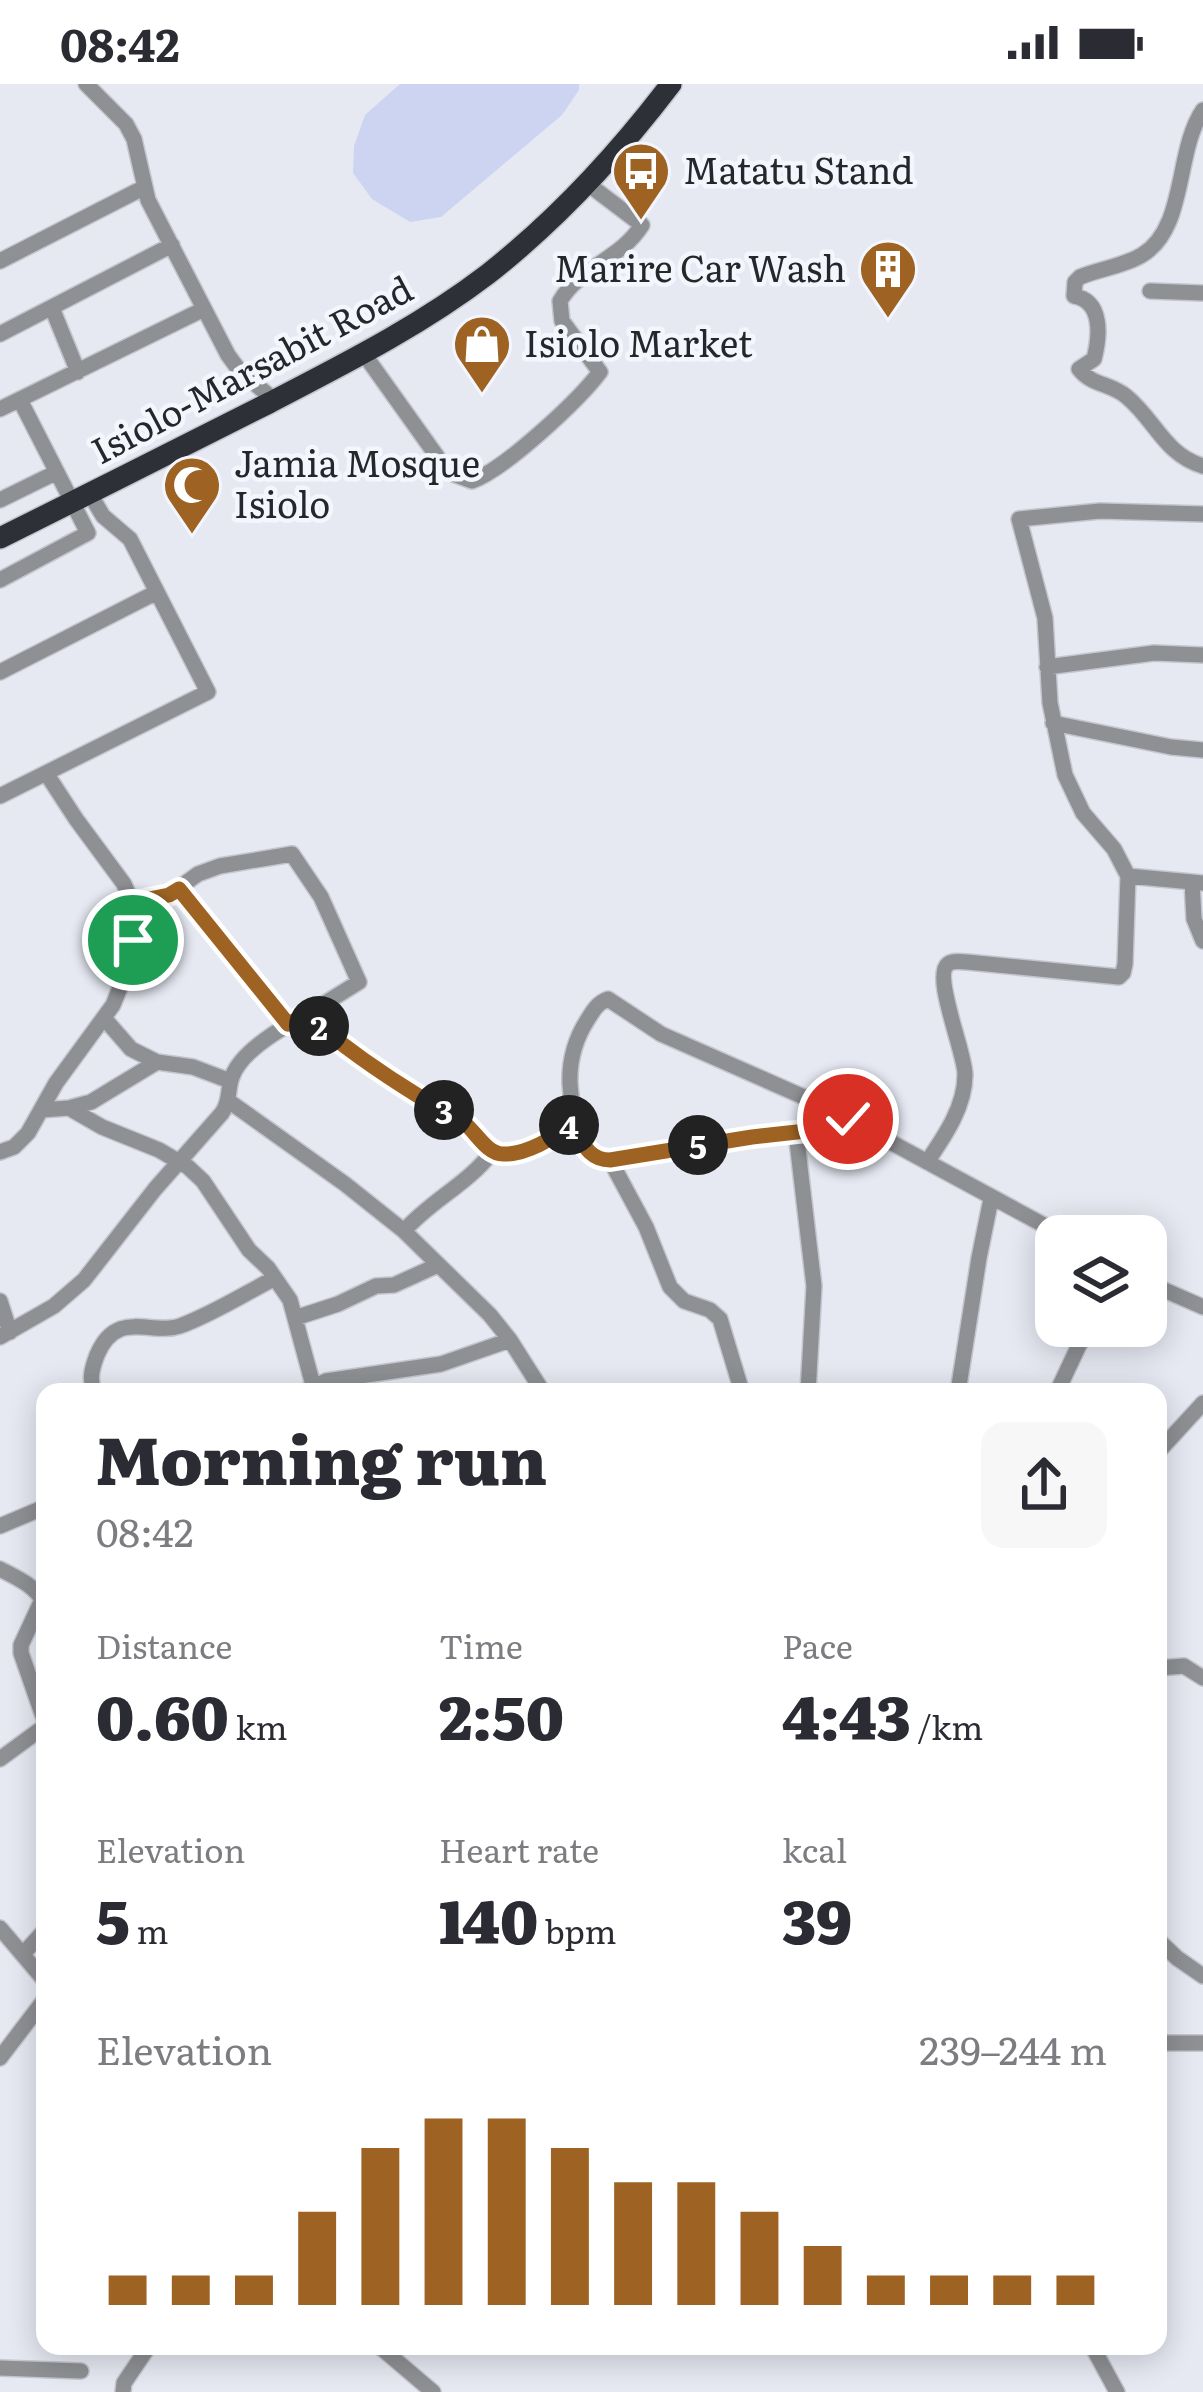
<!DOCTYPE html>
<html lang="en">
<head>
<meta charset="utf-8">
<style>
	:root { --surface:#fff; --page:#f7f7f7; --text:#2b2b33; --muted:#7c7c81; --accent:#9e6323 }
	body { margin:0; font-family:Literata,serif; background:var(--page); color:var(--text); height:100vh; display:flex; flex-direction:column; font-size:45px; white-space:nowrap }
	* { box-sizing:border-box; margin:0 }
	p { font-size:39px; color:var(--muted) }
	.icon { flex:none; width:66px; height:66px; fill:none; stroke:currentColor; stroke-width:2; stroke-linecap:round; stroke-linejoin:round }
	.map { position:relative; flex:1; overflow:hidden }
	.side { position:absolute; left:36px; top:1299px; width:1131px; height:972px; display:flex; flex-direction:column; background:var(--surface); border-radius:24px; box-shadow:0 6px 30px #0003 }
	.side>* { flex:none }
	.fabs { position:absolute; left:1035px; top:1131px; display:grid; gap:24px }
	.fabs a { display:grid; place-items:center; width:132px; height:132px; border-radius:24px; background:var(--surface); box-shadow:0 6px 30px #0003; font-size:60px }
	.pin { position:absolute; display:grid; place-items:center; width:102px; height:102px; color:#fff; margin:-51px; border:6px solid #fff; border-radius:50%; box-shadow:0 3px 12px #0007 }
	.km { position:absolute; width:60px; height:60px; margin:-30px; border-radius:50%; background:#222; color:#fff; font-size:33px; line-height:60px; text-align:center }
	.round { display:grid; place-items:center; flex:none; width:126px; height:126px; border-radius:24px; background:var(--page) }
	.head { display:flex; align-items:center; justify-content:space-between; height:204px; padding:0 60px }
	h1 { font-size:66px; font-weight:800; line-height:90px }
	.metrics { display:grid; grid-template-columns:repeat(3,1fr); gap:18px; height:204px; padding:12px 60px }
	.metrics div { display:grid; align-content:center }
	.metrics b { font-size:60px; font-weight:800 }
	.metrics small { font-size:33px; font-weight:400 }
	.metrics p { font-size:33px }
	.chart { height:336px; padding:24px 60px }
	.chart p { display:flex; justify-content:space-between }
	.chart svg { width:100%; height:216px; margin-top:12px; stroke:var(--accent); stroke-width:6 }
	.status { display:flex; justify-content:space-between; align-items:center; height:84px; padding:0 60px; background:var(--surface); direction:ltr }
	.status svg { height:33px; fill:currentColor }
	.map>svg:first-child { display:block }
	.green { fill:#ccd4f2 }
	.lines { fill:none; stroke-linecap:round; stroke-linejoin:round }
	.minor-casing { stroke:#c3c6ce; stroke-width:18 }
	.highway-casing { stroke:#c3c6ce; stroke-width:24 }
	.minor { stroke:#8f9094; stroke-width:15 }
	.highway { stroke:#2e3037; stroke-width:21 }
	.route-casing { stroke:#fff; stroke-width:24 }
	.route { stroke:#9e6323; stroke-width:15 }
	.labels { text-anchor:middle; stroke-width:9; stroke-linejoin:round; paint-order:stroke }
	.poi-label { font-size:36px; fill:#26272a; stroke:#f4f6fe; text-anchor:start }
	.street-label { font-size:36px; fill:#26272a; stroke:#f4f6fe }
</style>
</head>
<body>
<div class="status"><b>08:42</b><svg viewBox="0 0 49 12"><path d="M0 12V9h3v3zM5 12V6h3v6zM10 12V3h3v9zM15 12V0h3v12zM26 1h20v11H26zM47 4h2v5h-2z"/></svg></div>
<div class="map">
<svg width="1203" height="2308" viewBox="0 0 1203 2308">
	<rect width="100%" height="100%" fill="#e6e9f2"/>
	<path class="green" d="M400 0H579V6L562 31 441 133 410 138 372 115 353 89 354 62 365 31Z"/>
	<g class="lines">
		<defs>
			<path id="minor" d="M86 0 126 40 134 55 148 116 228 271 239 286 274 316
				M1203 26C1175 67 1187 144 1142 171 1124 182 1099 185 1080 193L1075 198 1074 212C1103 217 1100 252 1094 275L1079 285C1092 302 1111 299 1127 313 1155 336 1165 371 1203 382
				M0 177 143 104
				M1150 207 1203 209
				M52 224 78 288
				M0 250 172 161
				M364 270 441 378 453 390 472 397C505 385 578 317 600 288L562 237 560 217C580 183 621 175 642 141L588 100
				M0 325 204 225
				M0 416 57 388
				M1203 430 1100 427 1019 435 1045 534 1050 619 1065 691 1083 729 1114 765 1128 792 1203 799
				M0 496 88 449 20 316
				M1047 583 1154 569 1203 571
				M0 588 155 509
				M1053 639 1171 663 1203 666
				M0 712 208 608 130 455 103 432 90 410
				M1192 798 1194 835 1203 857
				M179 805 288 940
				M133 817 169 811 198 790 220 782 292 770 321 813 359 898 306 931
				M104 934 131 965 157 978
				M230 1018 345 1100 404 1147 490 1231 510 1256 543 1308
				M69 1024 91 1018 157 978 193 983 230 997
				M41 1026 69 1024 102 1043 159 1066 188 1083 203 1097 249 1166 268 1184 290 1216 313 1301
				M570 1039 592 1071 607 1076 806 1047 848 1035
				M796 1049 814 1202 808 1308
				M0 1068 14 1063 28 1049 56 999 113 921 121 901 138 833 124 800 76 735 46 689
				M610 1076 646 1143 670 1203 684 1217 710 1226 720 1235 742 1308
				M927 1078C944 1053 965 1023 965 991 966 971 932 892 948 880 953 876 962 878 967 878L1119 893 1123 889 1125 880 1128 792
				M404 1147C430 1117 468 1100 492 1068
				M1146 1198 1203 1223
				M0 1217 10 1248
				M295 1234 338 1220 376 1202 394 1201 438 1181
				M0 1253 54 1222 84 1196 155 1105 222 1029C231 1016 227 1006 232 993 241 967 283 943 306 931L424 1016 464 1038 492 1068 509 1070 527 1065 565 1045 570 1039C574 1026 571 1014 570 1000 569 976 575 955 588 935 594 925 598 919 608 915L661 950 822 1021 1064 1152
				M94 1308C89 1295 92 1284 97 1271 117 1224 151 1252 180 1242 213 1230 244 1210 275 1194
				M303 1308 326 1297 441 1280 510 1256
				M958 1308 979 1174 991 1115
				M1057 1308 1088 1242
				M1158 1368 1203 1319
				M0 1442 45 1423
				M0 1485C15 1493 34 1501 42 1516L21 1561V1569L45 1638
				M1158 1584 1184 1582 1203 1594
				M0 1675 45 1642
				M0 1844 45 1897
				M1158 1856 1177 1874 1203 1892
				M23 1870 45 1846
				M1158 1959H1203
				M0 1974 45 1915
				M379 2262 433 2308
				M1092 2262 1117 2308
				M0 2284 81 2287
				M123 2308 124 2299 149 2262"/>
			<path id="highway" d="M0 454C90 409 179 365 269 319 344 280 420 242 488 190 558 135 617 71 671 0"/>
		</defs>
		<use href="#minor" class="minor-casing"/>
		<use href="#highway" class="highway-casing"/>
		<use href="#minor" class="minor"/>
		<use href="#highway" class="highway"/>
	</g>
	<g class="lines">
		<defs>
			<path id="route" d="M133 856 138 833 134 818 169 811 179 805 288 940 306 931C341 961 381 989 420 1013 433 1021 449 1027 461 1036 475 1046 486 1070 503 1070 525 1071 556 1054 570 1039 582 1056 587 1076 610 1076L752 1053 806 1047 848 1035"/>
		</defs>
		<use href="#route" class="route-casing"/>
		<use href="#route" class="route"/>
	</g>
	<defs>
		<symbol id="bus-pin" viewBox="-11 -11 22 30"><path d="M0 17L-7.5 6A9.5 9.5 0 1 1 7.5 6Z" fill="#9e6323" stroke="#f4f6fe"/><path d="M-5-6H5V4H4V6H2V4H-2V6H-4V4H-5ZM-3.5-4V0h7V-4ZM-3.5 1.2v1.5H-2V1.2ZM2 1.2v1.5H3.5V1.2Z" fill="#fff"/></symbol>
		<symbol id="building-pin" viewBox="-11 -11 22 30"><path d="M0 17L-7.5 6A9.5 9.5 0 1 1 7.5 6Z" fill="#9e6323" stroke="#f4f6fe"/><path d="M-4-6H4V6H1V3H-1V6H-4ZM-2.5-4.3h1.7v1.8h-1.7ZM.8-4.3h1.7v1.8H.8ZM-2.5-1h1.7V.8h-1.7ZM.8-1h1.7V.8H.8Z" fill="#fff"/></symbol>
		<symbol id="shop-pin" viewBox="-11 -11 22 30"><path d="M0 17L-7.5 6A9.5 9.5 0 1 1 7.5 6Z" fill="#9e6323" stroke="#f4f6fe"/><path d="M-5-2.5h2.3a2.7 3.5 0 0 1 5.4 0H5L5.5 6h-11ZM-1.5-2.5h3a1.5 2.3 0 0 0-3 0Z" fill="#fff"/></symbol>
		<symbol id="mosque-pin" viewBox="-11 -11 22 30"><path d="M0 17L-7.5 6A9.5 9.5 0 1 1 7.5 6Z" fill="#9e6323" stroke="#f4f6fe"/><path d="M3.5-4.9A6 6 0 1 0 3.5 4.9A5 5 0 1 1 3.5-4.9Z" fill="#fff"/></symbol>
	</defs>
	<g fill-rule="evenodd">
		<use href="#bus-pin" x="608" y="54" width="66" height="90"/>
		<use href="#building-pin" x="855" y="152" width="66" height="90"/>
		<use href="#shop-pin" x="449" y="227" width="66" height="90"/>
		<use href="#mosque-pin" x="159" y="368" width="66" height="90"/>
	</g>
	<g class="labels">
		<g class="poi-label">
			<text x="683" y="100">Matatu Stand</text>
			<text x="846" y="198" text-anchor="end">Marire Car Wash</text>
			<text x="524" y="273">Isiolo Market</text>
			<text x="234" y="393">Jamia Mosque<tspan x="234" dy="41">Isiolo</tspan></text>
		</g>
		<g class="street-label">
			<text transform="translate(252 286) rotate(-28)" y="13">Isiolo-Marsabit Road</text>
		</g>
	</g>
</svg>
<div class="fabs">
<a><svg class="icon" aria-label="layers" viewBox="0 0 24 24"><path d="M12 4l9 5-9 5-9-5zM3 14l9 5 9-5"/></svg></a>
</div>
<div class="pin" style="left:133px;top:856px;background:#1e9e55"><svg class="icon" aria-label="arrive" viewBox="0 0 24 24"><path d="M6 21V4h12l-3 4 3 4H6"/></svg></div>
<div class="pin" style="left:848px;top:1035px;background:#d93025"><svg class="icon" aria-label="check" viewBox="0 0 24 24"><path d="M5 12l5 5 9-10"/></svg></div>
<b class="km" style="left:319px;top:942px">2</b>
<b class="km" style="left:444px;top:1026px">3</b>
<b class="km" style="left:569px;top:1041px">4</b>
<b class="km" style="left:698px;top:1061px">5</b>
<section class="side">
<div class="head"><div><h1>Morning run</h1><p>08:42</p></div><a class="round"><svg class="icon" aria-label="share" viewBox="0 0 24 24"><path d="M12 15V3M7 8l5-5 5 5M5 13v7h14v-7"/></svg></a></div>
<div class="metrics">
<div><p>Distance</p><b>0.60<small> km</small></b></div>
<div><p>Time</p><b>2:50</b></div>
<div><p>Pace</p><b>4:43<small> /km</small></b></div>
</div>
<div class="metrics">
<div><p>Elevation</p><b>5<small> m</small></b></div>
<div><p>Heart rate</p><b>140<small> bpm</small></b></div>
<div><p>kcal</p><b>39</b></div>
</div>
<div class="chart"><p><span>Elevation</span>239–244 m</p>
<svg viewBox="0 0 160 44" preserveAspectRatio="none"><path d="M5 44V38M15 44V38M25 44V38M35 44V25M45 44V12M55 44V6M65 44V6M75 44V12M85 44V19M95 44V19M105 44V25M115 44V32M125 44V38M135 44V38M145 44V38M155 44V38"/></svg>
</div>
</section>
</div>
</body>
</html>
